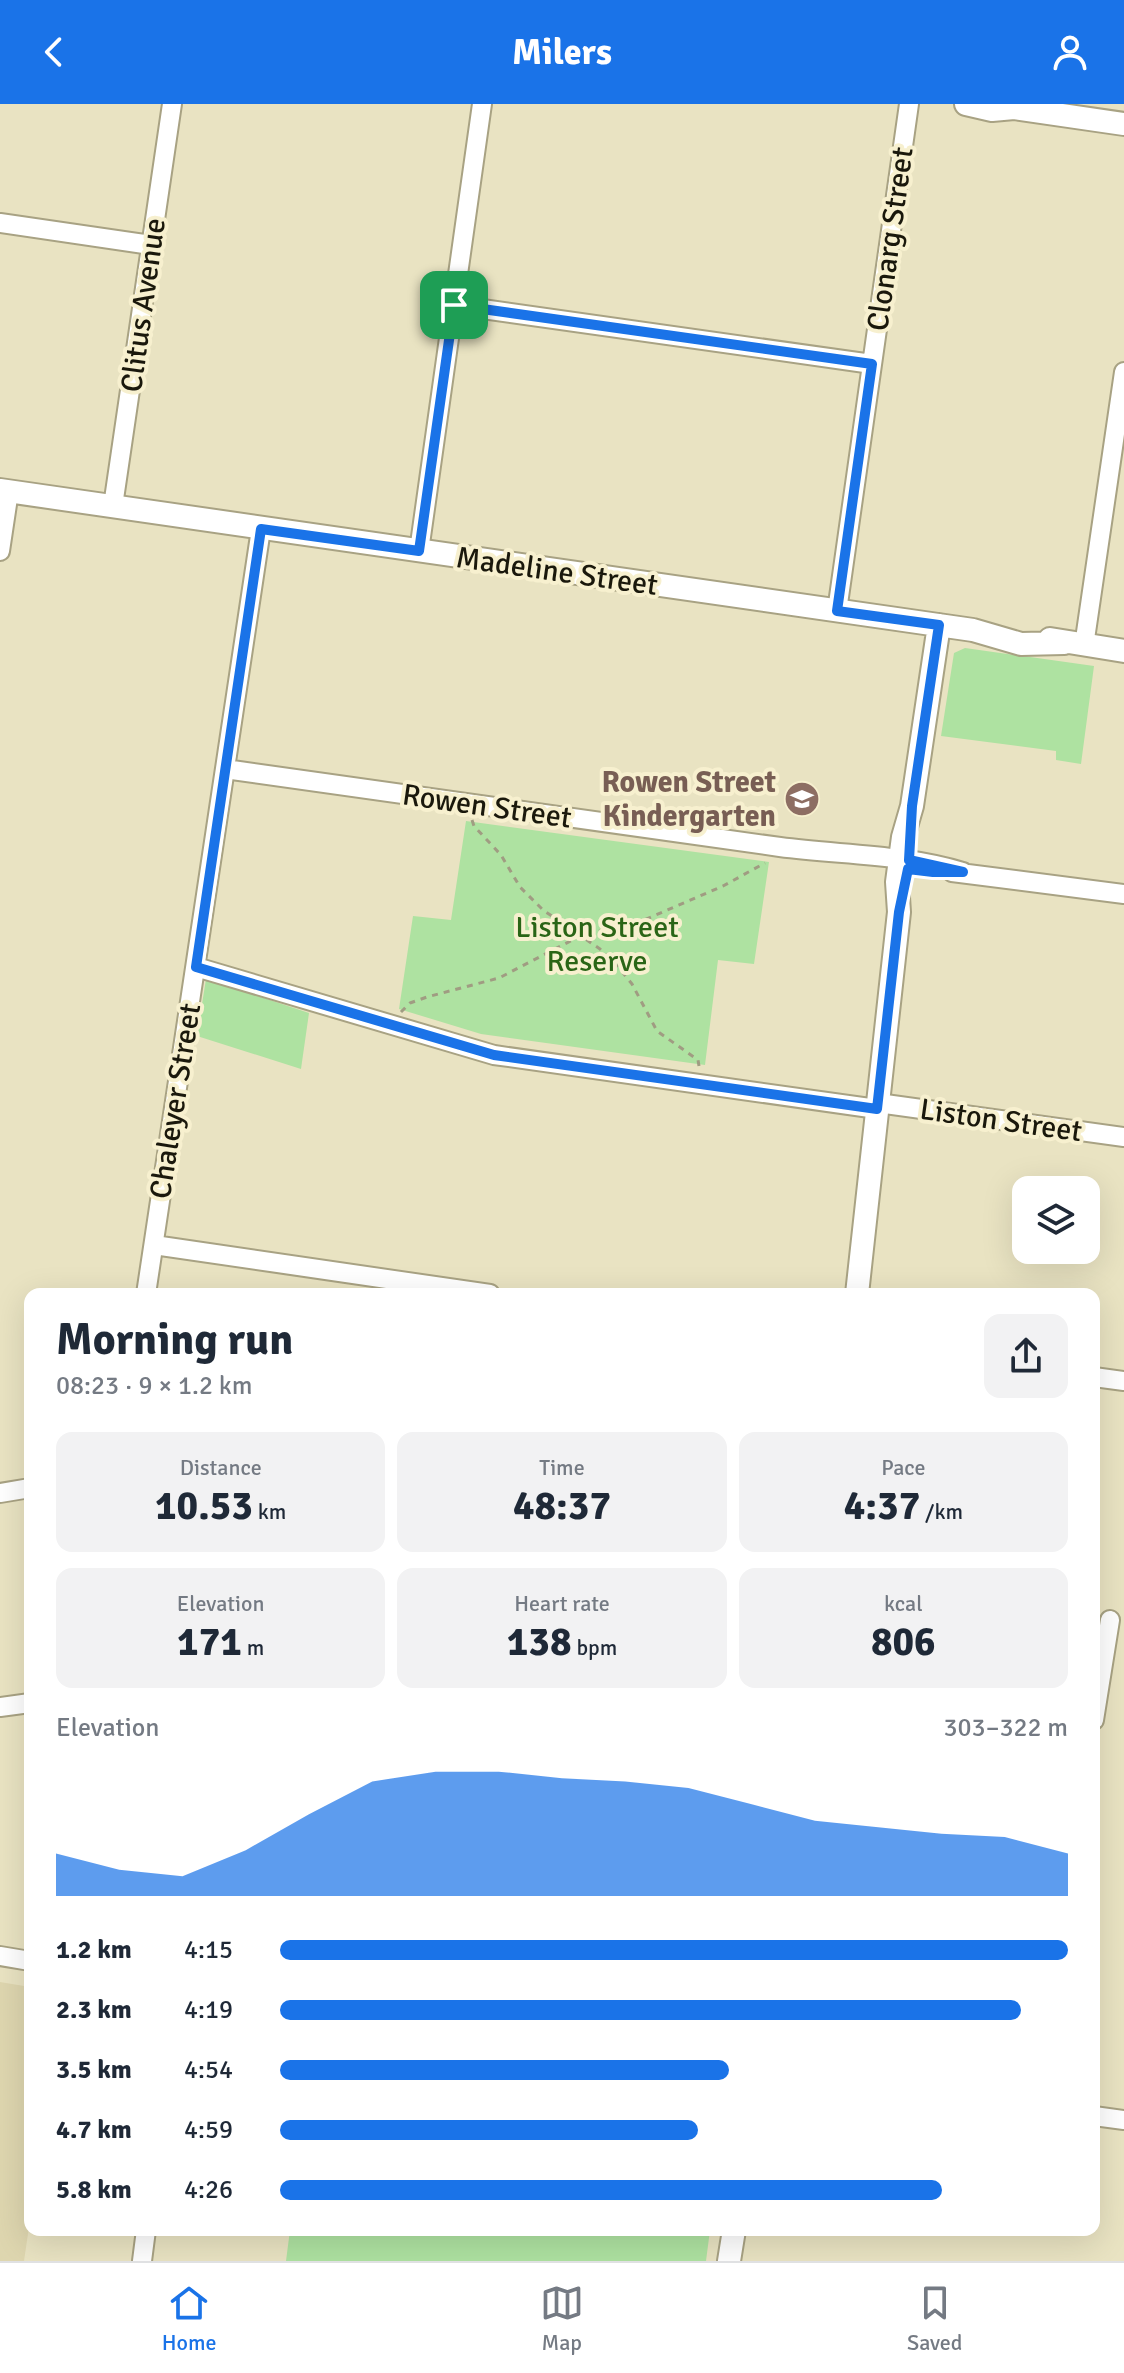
<!DOCTYPE html>
<html lang="en">
<head>
<meta charset="utf-8">
<style>
	:root { --surface:#fff; --page:#f2f2f3; --text:#1f2937; --muted:#747a83; --line:#e0e1e3; --accent:#1a73e8 }
	body { margin:0; font-family:Signika,sans-serif; background:var(--page); color:var(--text); height:100vh; display:flex; flex-direction:column; font-size:30px; white-space:nowrap }
	* { box-sizing:border-box; margin:0 }
	p { font-size:26px; color:var(--muted) }
	.icon { flex:none; width:44px; height:44px; fill:none; stroke:currentColor; stroke-width:2; stroke-linecap:round; stroke-linejoin:round }
	.map { position:relative; flex:1; overflow:hidden }
	.panel { position:absolute; left:24px; top:1184px; width:1076px; height:948px; display:flex; flex-direction:column; background:var(--surface); border-radius:16px; box-shadow:0 8px 32px #0002 }
	.panel>* { flex:none }
	.buttons { position:absolute; left:1012px; top:1072px; display:grid; gap:16px }
	.buttons a { display:grid; place-items:center; width:88px; height:88px; border-radius:16px; background:var(--surface); box-shadow:0 8px 32px #0002; font-size:40px }
	.pin { position:absolute; display:grid; place-items:center; width:68px; height:68px; color:#fff; margin:-34px; border-radius:16px; box-shadow:0 4px 12px #0006 }
	.round { display:grid; place-items:center; flex:none; width:84px; height:84px; border-radius:16px; background:var(--page) }
	.headline { display:flex; align-items:center; justify-content:space-between; height:136px; padding:0 32px }
	h1 { font-size:44px; font-weight:700; line-height:60px }
	.figures { display:grid; grid-template-columns:repeat(3,1fr); gap:12px; height:136px; padding:8px 32px }
	.figures div { display:grid; align-content:center; border-radius:16px; background:var(--page); text-align:center }
	.figures b { font-size:40px; font-weight:700 }
	.figures small { font-size:22px; font-weight:400 }
	.figures p { font-size:22px }
	.chart { height:224px; padding:16px 32px }
	.chart p { display:flex; justify-content:space-between }
	.chart svg { width:100%; height:144px; margin-top:8px; fill:var(--accent); opacity:.7 }
	ul { padding:0 32px; list-style:none; font-size:26px }
	li { display:grid; grid-template-columns:128px 96px 1fr; align-items:center; height:60px }
	li i { height:20px; border-radius:10px; background:var(--accent) }
	header { display:flex; justify-content:space-between; align-items:center; height:104px; padding:0 32px; background:var(--accent); color:#fff; font-size:36px; font-weight:700 }
	.dock { display:flex; justify-content:space-around; align-items:center; height:112px; border-top:2px solid var(--line); background:var(--surface); font-size:22px; color:var(--muted) }
	.dock a { display:grid; justify-items:center; gap:4px }
	.dock .active { color:var(--accent) }
	.map>svg:first-child { display:block }
	.built { fill:#ded6af }
	.green { fill:#aee2a1 }
	.lines { fill:none; stroke-linecap:round; stroke-linejoin:round }
	.minor-casing { stroke:#a8a283; stroke-width:22 }
	.tertiary-casing { stroke:#a8a283; stroke-width:26 }
	.path { stroke:#a09c82; stroke-width:3; stroke-dasharray:6 6; stroke-linecap:butt }
	.minor { stroke:#fff; stroke-width:18 }
	.tertiary { stroke:#fff; stroke-width:22 }
	.route-casing { stroke:#fff; stroke-width:16 }
	.route { stroke:#1a73e8; stroke-width:10 }
	.labels { text-anchor:middle; stroke-width:8; stroke-linejoin:round; paint-order:stroke }
	.street-label { font-size:30px; fill:#1a180c; stroke:#f7f0cf }
	.education-label { font-size:30px; font-weight:bold; fill:#785e54; stroke:#f7f0cf; text-anchor:end }
	.park-label { font-size:30px; fill:#2a6516; stroke:#f7f0cf }
</style>
</head>
<body>
<header><svg class="icon" aria-label="back" viewBox="0 0 24 24"><path d="M15 5l-7 7 7 7"/></svg>Milers<svg class="icon" aria-label="person" viewBox="0 0 24 24"><circle cx="12" cy="8" r="4"/><path d="M4 21q1-7 8-7t8 7"/></svg></header>
<div class="map">
<svg width="1124" height="2157" viewBox="0 0 1124 2157">
	<rect width="100%" height="100%" fill="#e9e3c2"/>
	<path class="built" d="M0 1878 30 1883V2116L24 2157H0Z"/>
	<path class="green" d="M965 544 1094 562 1081 660 1056 656V647L941 632 954 549Z
		M466 717 769 758 754 860 718 856 705 961 481 930 399 905 413 812 451 816Z
		M206 875 309 909 301 965 197 932Z
		M290 2126H710L706 2157H286Z"/>
	<g class="lines">
		<defs>
			<path id="minor" d="M0 119 151 141
				M454 201 872 260
				M113 402 172 0
				M0 447 9 387
				M419 447 482 0
				M837 507 909 0
				M1084 542 1124 268
				M225 665 780 743C841 751 904 750 963 768
				M952 768 1124 790
				M196 863 494 951 877 1005
				M878 999 1124 1033
				M154 1141 490 1190
				M146 1190 261 425
				M1094 1273 1124 1277
				M0 1389 30 1384
				M0 1603 30 1599
				M1094 1616 1110 1516
				M0 1852 30 1857
				M1094 2012 1124 2016
				M142 2157 146 2126"/>
			<path id="tertiary" d="M966 0 992 6 1014 4
				M1002 0 1014 4 1124 20
				M0 386 973 526 1021 540 1064 539
				M1050 535 1124 547
				M857 1190 899 808 897 778 903 733 912 702 939 521
				M729 2157 734 2126"/>
		</defs>
		<use href="#minor" class="minor-casing"/>
		<use href="#tertiary" class="tertiary-casing"/>
		<path class="path" d="M472 716 474 722 501 751 520 783 543 806 600 845 619 864 632 880 657 927 698 956 699 962
			M401 908 410 899 427 893 499 874 580 832 644 816 723 782 765 759"/>
		<use href="#minor" class="minor"/>
		<use href="#tertiary" class="tertiary"/>
	</g>
	<g class="lines">
		<defs>
			<path id="route" d="M454 201 872 260 837 507 939 521 912 702 909 756 963 768H933L908 765 899 808 877 1005 494 951 196 863 261 425 419 447Z"/>
		</defs>
		<use href="#route" class="route-casing"/>
		<use href="#route" class="route"/>
	</g>
	<defs>
		<symbol id="school-disc" viewBox="-11 -11 22 22"><circle r="9.5" fill="#8d6e63" stroke="#f7f0cf"/><path d="M0-5L7-2L0 1L-7-2ZM-4 1L0 2.5L4 1V4Q0 6-4 4Z" fill="#fff"/></symbol>
	</defs>
	<g fill-rule="evenodd">
		<use href="#school-disc" x="782" y="675" width="40" height="40"/>
	</g>
	<g class="labels">
		<g class="street-label">
			<text transform="translate(890 135) rotate(-82)" y="10">Clonarg Street</text>
			<text transform="translate(143 201) rotate(-82)" y="10">Clitus Avenue</text>
			<text transform="translate(557 467) rotate(8)" y="10">Madeline Street</text>
			<text transform="translate(487 702) rotate(8)" y="10">Rowen Street</text>
			<text transform="translate(175 997) rotate(-81)" y="10">Chaleyer Street</text>
			<text transform="translate(1001 1016) rotate(8)" y="10">Liston Street</text>
		</g>
		<g class="education-label">
			<text x="776" y="688">Rowen Street<tspan x="776" dy="34">Kindergarten</tspan></text>
		</g>
		<g class="park-label">
			<text x="597" y="833">Liston Street<tspan x="597" dy="34">Reserve</tspan></text>
		</g>
	</g>
</svg>
<div class="buttons">
<a><svg class="icon" aria-label="layers" viewBox="0 0 24 24"><path d="M12 4l9 5-9 5-9-5zM3 14l9 5 9-5"/></svg></a>
</div>
<div class="pin" style="left:454px;top:201px;background:#1e9e55"><svg class="icon" aria-label="arrive" viewBox="0 0 24 24"><path d="M6 21V4h12l-3 4 3 4H6"/></svg></div>
<section class="panel">
<div class="headline"><div><h1>Morning run</h1><p>08:23 · 9 × 1.2 km</p></div><a class="round"><svg class="icon" aria-label="share" viewBox="0 0 24 24"><path d="M12 15V3M7 8l5-5 5 5M5 13v7h14v-7"/></svg></a></div>
<div class="figures">
<div><p>Distance</p><b>10.53<small> km</small></b></div>
<div><p>Time</p><b>48:37</b></div>
<div><p>Pace</p><b>4:37<small> /km</small></b></div>
</div>
<div class="figures">
<div><p>Elevation</p><b>171<small> m</small></b></div>
<div><p>Heart rate</p><b>138<small> bpm</small></b></div>
<div><p>kcal</p><b>806</b></div>
</div>
<div class="chart"><p><span>Elevation</span>303–322 m</p>
<svg viewBox="0 0 160 44" preserveAspectRatio="none"><path d="M0 44V31L10 36L20 38L30 30L40 19L50 9L60 6L70 6L80 8L90 9L100 11L110 16L120 21L130 23L140 25L150 26L160 31V44z"/></svg>
</div>
<ul>
<li><b>1.2 km</b>4:15<i style="width:100%"></i></li>
<li><b>2.3 km</b>4:19<i style="width:94%"></i></li>
<li><b>3.5 km</b>4:54<i style="width:57%"></i></li>
<li><b>4.7 km</b>4:59<i style="width:53%"></i></li>
<li><b>5.8 km</b>4:26<i style="width:84%"></i></li>
</ul>
</section>
</div>
<nav class="dock">
<a class="active"><svg class="icon" aria-label="home" viewBox="0 0 24 24"><path d="M3 11l9-7 9 7M6 9v11h12V9"/></svg>Home</a>
<a><svg class="icon" aria-label="map" viewBox="0 0 24 24"><path d="M3 6l6-2 6 2 6-2v14l-6 2-6-2-6 2zM9 4v14M15 6v14"/></svg>Map</a>
<a><svg class="icon" aria-label="saved" viewBox="0 0 24 24"><path d="M7 4h10v16l-5-4-5 4z"/></svg>Saved</a>
</nav>
</body>
</html>
